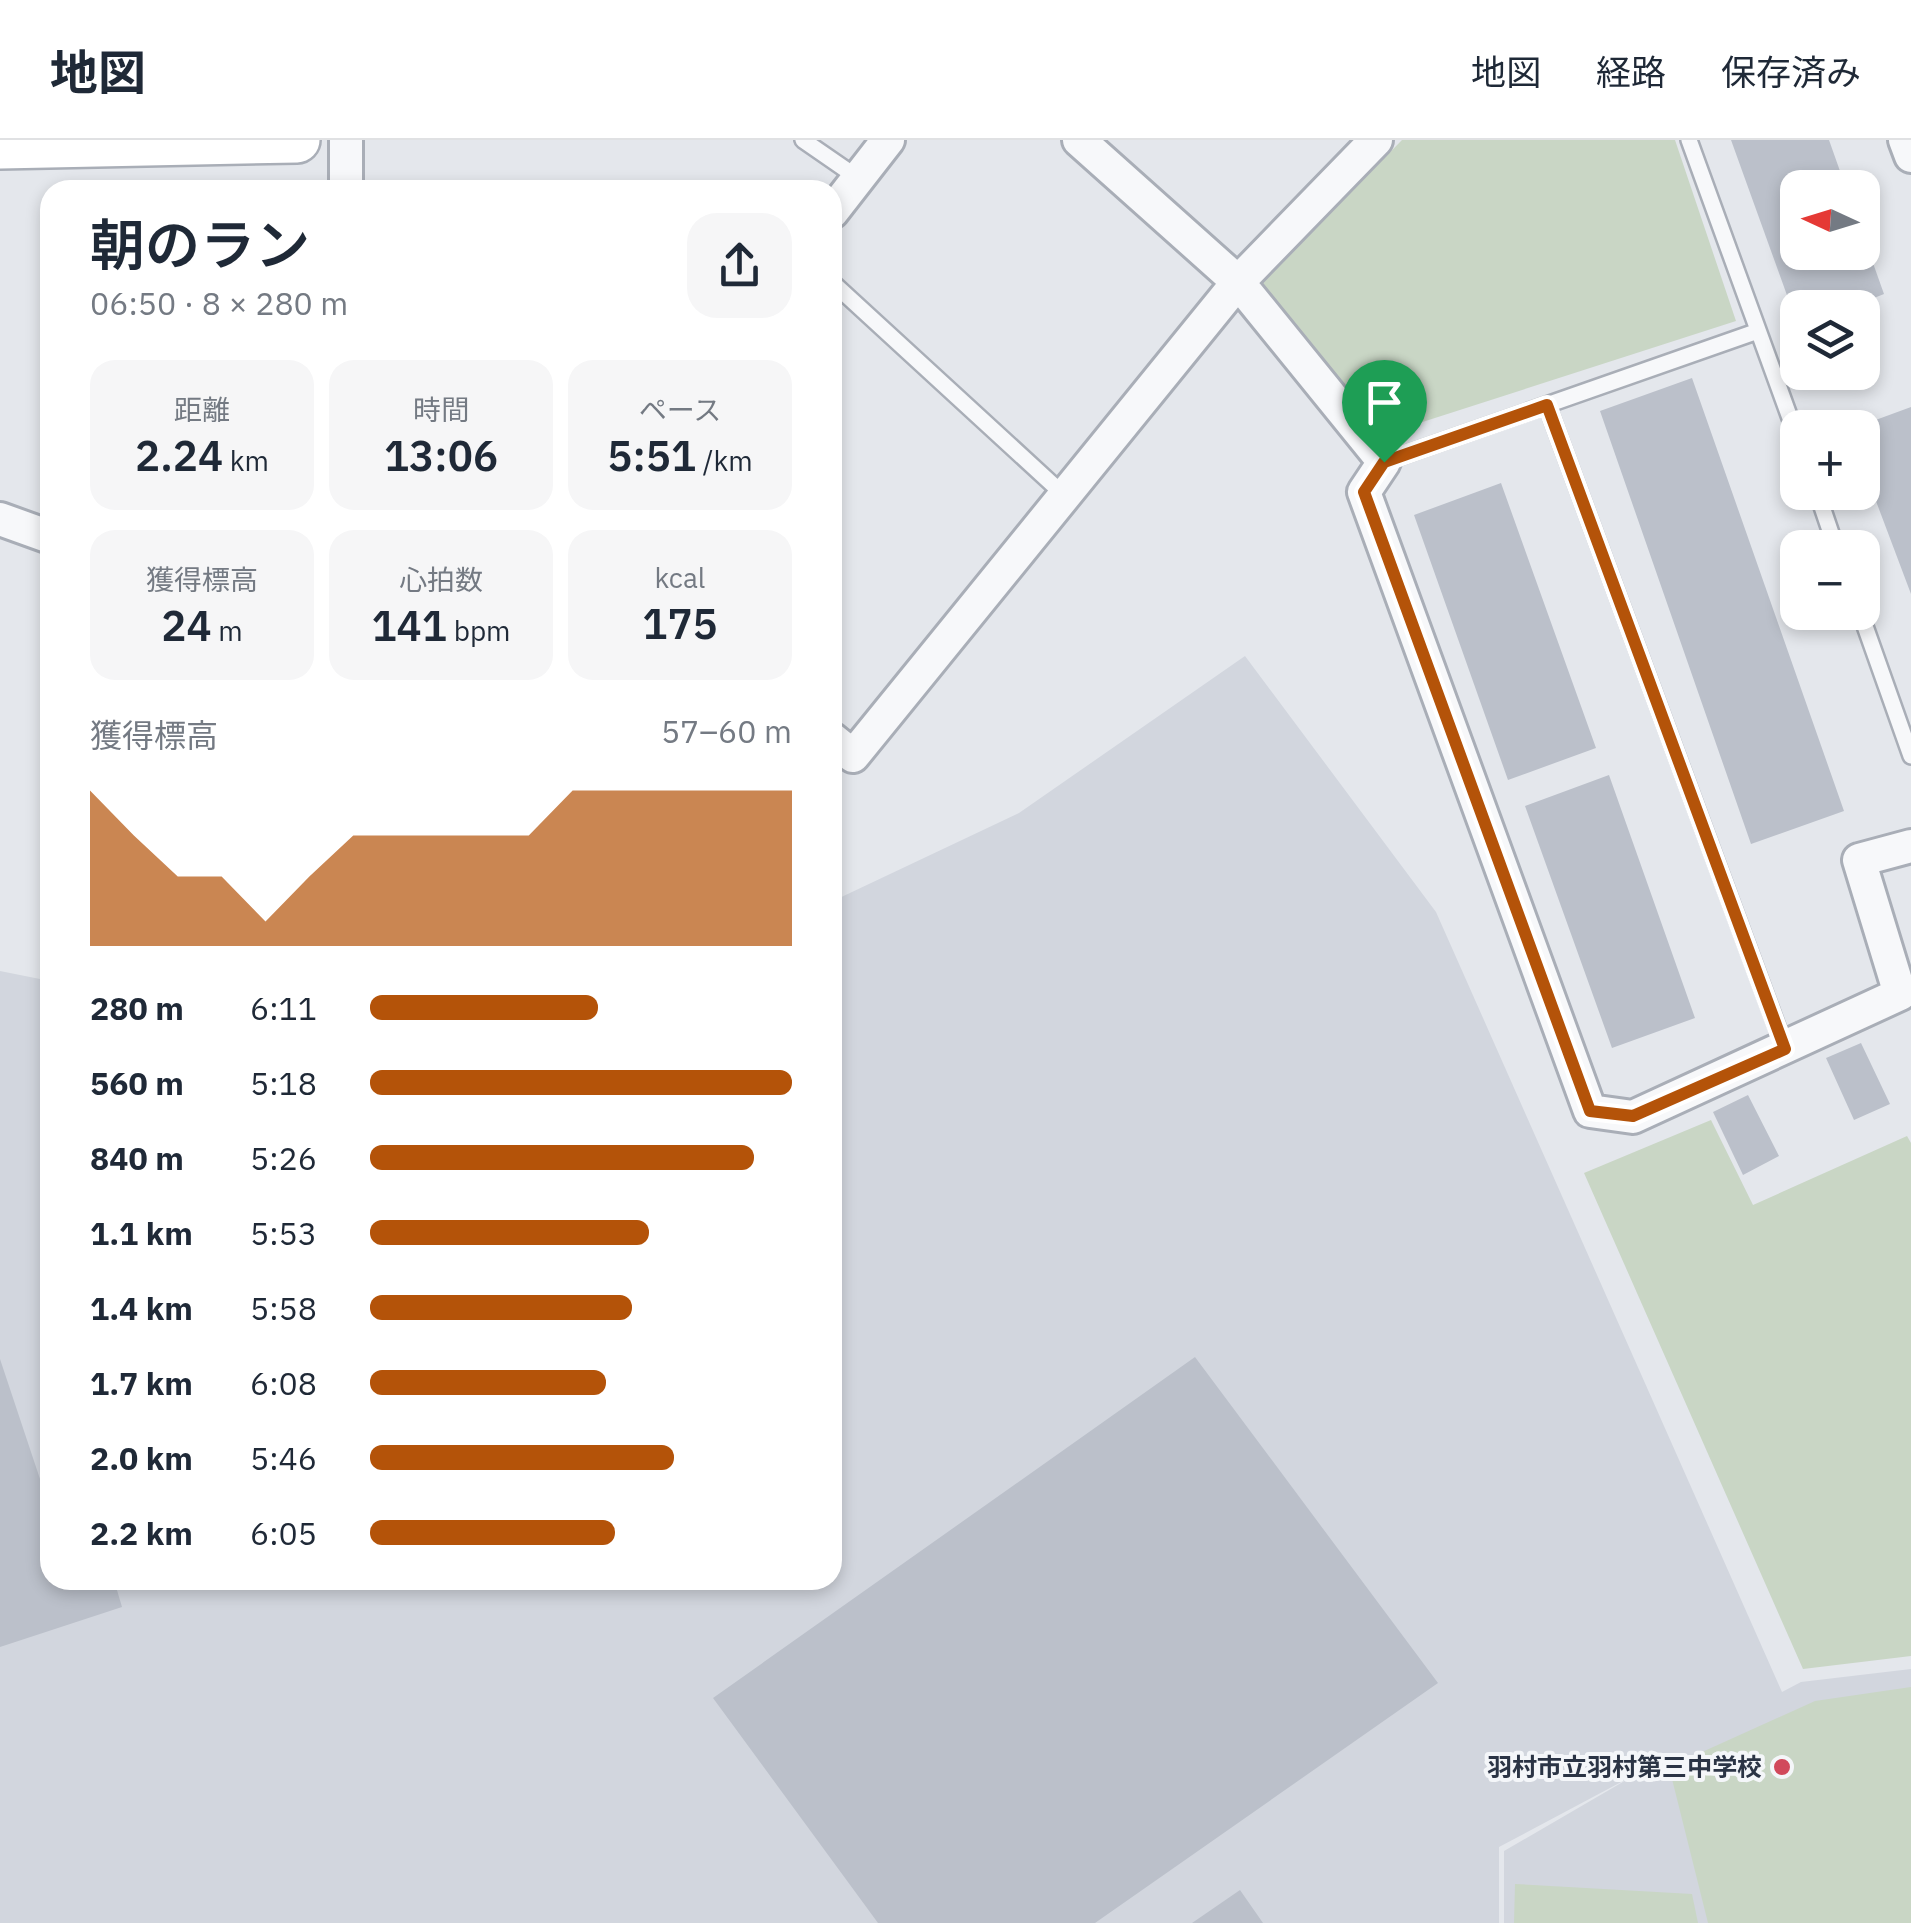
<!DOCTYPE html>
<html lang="ja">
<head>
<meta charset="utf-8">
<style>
	:root { --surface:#fff; --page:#f6f6f7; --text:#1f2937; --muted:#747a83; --line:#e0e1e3; --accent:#b45309 }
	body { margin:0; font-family:"IBM Plex Sans","Noto Sans JP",sans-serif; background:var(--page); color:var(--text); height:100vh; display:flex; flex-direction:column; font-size:38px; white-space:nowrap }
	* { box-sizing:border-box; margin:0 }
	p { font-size:32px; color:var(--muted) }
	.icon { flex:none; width:55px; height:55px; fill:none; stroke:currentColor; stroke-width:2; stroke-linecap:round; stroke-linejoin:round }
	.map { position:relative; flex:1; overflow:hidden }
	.side { position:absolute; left:40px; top:40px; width:802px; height:1410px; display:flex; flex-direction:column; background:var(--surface); border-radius:30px; box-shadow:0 5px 15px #0003 }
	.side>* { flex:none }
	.needle { width:65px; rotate:274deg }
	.tools { position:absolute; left:1780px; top:30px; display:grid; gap:20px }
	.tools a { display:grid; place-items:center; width:100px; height:100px; border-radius:20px; background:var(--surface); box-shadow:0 5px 15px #0003; font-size:50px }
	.pin { position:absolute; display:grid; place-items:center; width:85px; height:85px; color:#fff; margin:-102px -42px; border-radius:50% 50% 50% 0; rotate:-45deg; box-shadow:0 0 10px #0007 }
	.pin .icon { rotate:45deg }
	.round { display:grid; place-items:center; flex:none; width:105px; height:105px; border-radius:30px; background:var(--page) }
	.summary { display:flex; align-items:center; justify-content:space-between; height:170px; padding:0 50px }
	h1 { font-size:55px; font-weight:600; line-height:75px }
	.figures { display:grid; grid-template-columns:repeat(3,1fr); gap:15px; height:170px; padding:10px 50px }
	.figures div { display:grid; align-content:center; border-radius:25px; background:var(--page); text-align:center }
	.figures b { font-size:42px; font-weight:600 }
	.figures small { font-size:28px; font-weight:400 }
	.figures p { font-size:28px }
	.chart { height:280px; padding:20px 50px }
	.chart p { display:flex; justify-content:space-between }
	.chart svg { width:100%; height:180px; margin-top:10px; fill:var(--accent); opacity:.7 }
	ul { padding:0 50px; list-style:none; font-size:32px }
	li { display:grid; grid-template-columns:160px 120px 1fr; align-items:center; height:75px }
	li i { height:25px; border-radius:12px; background:var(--accent) }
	header { display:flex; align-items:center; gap:60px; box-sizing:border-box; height:140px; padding:0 50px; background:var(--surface); border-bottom:2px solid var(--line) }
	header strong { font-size:48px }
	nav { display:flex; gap:55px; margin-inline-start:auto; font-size:35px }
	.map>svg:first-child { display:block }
	.built { fill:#d2d6de }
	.green { fill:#c9d6c5 }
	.building { fill:#bbc0ca }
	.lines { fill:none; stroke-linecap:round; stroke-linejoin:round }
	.lane-casing { stroke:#a9aeb7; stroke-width:20 }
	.street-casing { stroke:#a9aeb7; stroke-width:38 }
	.secondary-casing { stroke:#a9aeb7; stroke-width:50 }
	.lane { stroke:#f7f8fa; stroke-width:15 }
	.street { stroke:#f7f8fa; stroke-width:32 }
	.secondary { stroke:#fff; stroke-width:45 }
	.route-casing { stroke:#fff; stroke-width:20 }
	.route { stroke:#b45309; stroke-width:12 }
	.poi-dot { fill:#d1495b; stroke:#f4f6f9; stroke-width:4 }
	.labels { text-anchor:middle; stroke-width:8; stroke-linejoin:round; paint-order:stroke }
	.poi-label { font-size:25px; font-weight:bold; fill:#2b3445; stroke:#f4f6f9; text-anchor:end }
</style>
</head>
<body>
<header>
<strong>地図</strong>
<nav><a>地図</a><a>経路</a><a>保存済み</a></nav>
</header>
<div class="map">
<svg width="1911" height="1783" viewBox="0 0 1911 1783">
	<rect width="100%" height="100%" fill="#e4e7ec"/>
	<path class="built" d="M1245 516 1436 772 1782 1552 1801 1542 1911 1529V1783H1504V1711L1640 1632 1499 1707V1783H0V831L50 841V1440H832L833 761 1019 673Z"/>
	<path class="green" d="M1402 0H1675L1736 181 1382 295 1261 144Z
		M1711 980 1753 1065 1907 996 1911 1003V1516L1803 1529 1584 1033Z
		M1911 1547V1783H1708L1669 1627 1815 1561Z
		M1515 1744 1692 1754 1698 1783H1514Z"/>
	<path class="building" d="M1731 0H1829L1846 48H1798V112H1862L1863 95 1884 154 1849 168H1798L1797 183Z
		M1692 238 1844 671 1751 704 1600 271Z
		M1911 267V454L1862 324V285Z
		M1501 343 1596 608 1508 640 1414 375Z
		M1609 635 1695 878 1612 908 1525 666Z
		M1861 903 1890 964 1854 980 1826 918Z
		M1748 955 1779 1016 1743 1035 1713 972Z
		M1195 1217 1438 1543 1095 1783H878L713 1558Z
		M0 1219 45 1354 50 1352V1440H114L122 1467 0 1507Z
		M1240 1750 1263 1783H1192Z"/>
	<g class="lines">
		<defs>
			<path id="lane" d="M803 0 858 38
				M1689 0 1798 300
				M832 142 1064 355
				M1547 265 1785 908
				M1384 322 1758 191
				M1817 352 1836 408
				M1860 472 1911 616"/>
			<path id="street" d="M346 0V50
				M1079 0 1238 142 1384 322 1364 352 1590 971 1633 977 1900 854 1859 720 1911 706
				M1905 0 1911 16
				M832 72 888 0
				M0 379 50 397
				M832 599 853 616 1238 142 1376 0"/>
			<path id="secondary" d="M0 6 297 0"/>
		</defs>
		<use href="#lane" class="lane-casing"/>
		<use href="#street" class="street-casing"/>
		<use href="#secondary" class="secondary-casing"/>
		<use href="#lane" class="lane"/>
		<use href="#street" class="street"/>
		<use href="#secondary" class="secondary"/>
	</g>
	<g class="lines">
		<defs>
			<path id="route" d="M1547 265 1785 909 1633 976 1590 971 1364 352 1384 322Z"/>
		</defs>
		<use href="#route" class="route-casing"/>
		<use href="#route" class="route"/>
	</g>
	<circle class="poi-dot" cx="1782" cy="1627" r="10"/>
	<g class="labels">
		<g class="poi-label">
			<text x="1762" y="1636">羽村市立羽村第三中学校</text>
		</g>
	</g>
</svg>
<div class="tools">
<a><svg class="needle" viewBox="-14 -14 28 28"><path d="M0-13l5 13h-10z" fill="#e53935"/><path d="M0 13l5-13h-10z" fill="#747a83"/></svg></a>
<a><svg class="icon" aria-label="layers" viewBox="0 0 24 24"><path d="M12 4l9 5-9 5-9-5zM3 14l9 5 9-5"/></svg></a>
<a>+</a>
<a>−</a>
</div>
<div class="pin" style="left:1384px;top:322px;background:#1e9e55"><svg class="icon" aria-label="arrive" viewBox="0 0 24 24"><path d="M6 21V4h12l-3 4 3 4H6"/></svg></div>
<section class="side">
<div class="summary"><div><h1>朝のラン</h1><p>06:50 · 8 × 280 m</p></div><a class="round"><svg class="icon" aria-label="share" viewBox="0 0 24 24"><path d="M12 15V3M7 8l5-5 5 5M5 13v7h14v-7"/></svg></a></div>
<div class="figures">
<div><p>距離</p><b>2.24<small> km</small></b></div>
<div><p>時間</p><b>13:06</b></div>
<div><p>ペース</p><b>5:51<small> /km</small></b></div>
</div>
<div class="figures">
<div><p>獲得標高</p><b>24<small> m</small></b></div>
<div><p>心拍数</p><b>141<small> bpm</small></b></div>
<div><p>kcal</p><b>175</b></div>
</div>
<div class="chart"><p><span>獲得標高</span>57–60 m</p>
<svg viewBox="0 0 160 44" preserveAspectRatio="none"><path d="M0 44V6L10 17L20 27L30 27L40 38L50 27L60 17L70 17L80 17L90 17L100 17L110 6L120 6L130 6L140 6L150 6L160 6V44z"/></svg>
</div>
<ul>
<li><b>280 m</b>6:11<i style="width:54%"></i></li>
<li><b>560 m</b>5:18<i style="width:100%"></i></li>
<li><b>840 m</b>5:26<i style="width:91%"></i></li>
<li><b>1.1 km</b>5:53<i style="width:66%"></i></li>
<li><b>1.4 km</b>5:58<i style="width:62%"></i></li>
<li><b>1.7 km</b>6:08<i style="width:56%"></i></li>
<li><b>2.0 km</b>5:46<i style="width:72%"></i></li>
<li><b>2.2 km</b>6:05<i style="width:58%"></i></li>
</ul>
</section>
</div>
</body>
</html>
